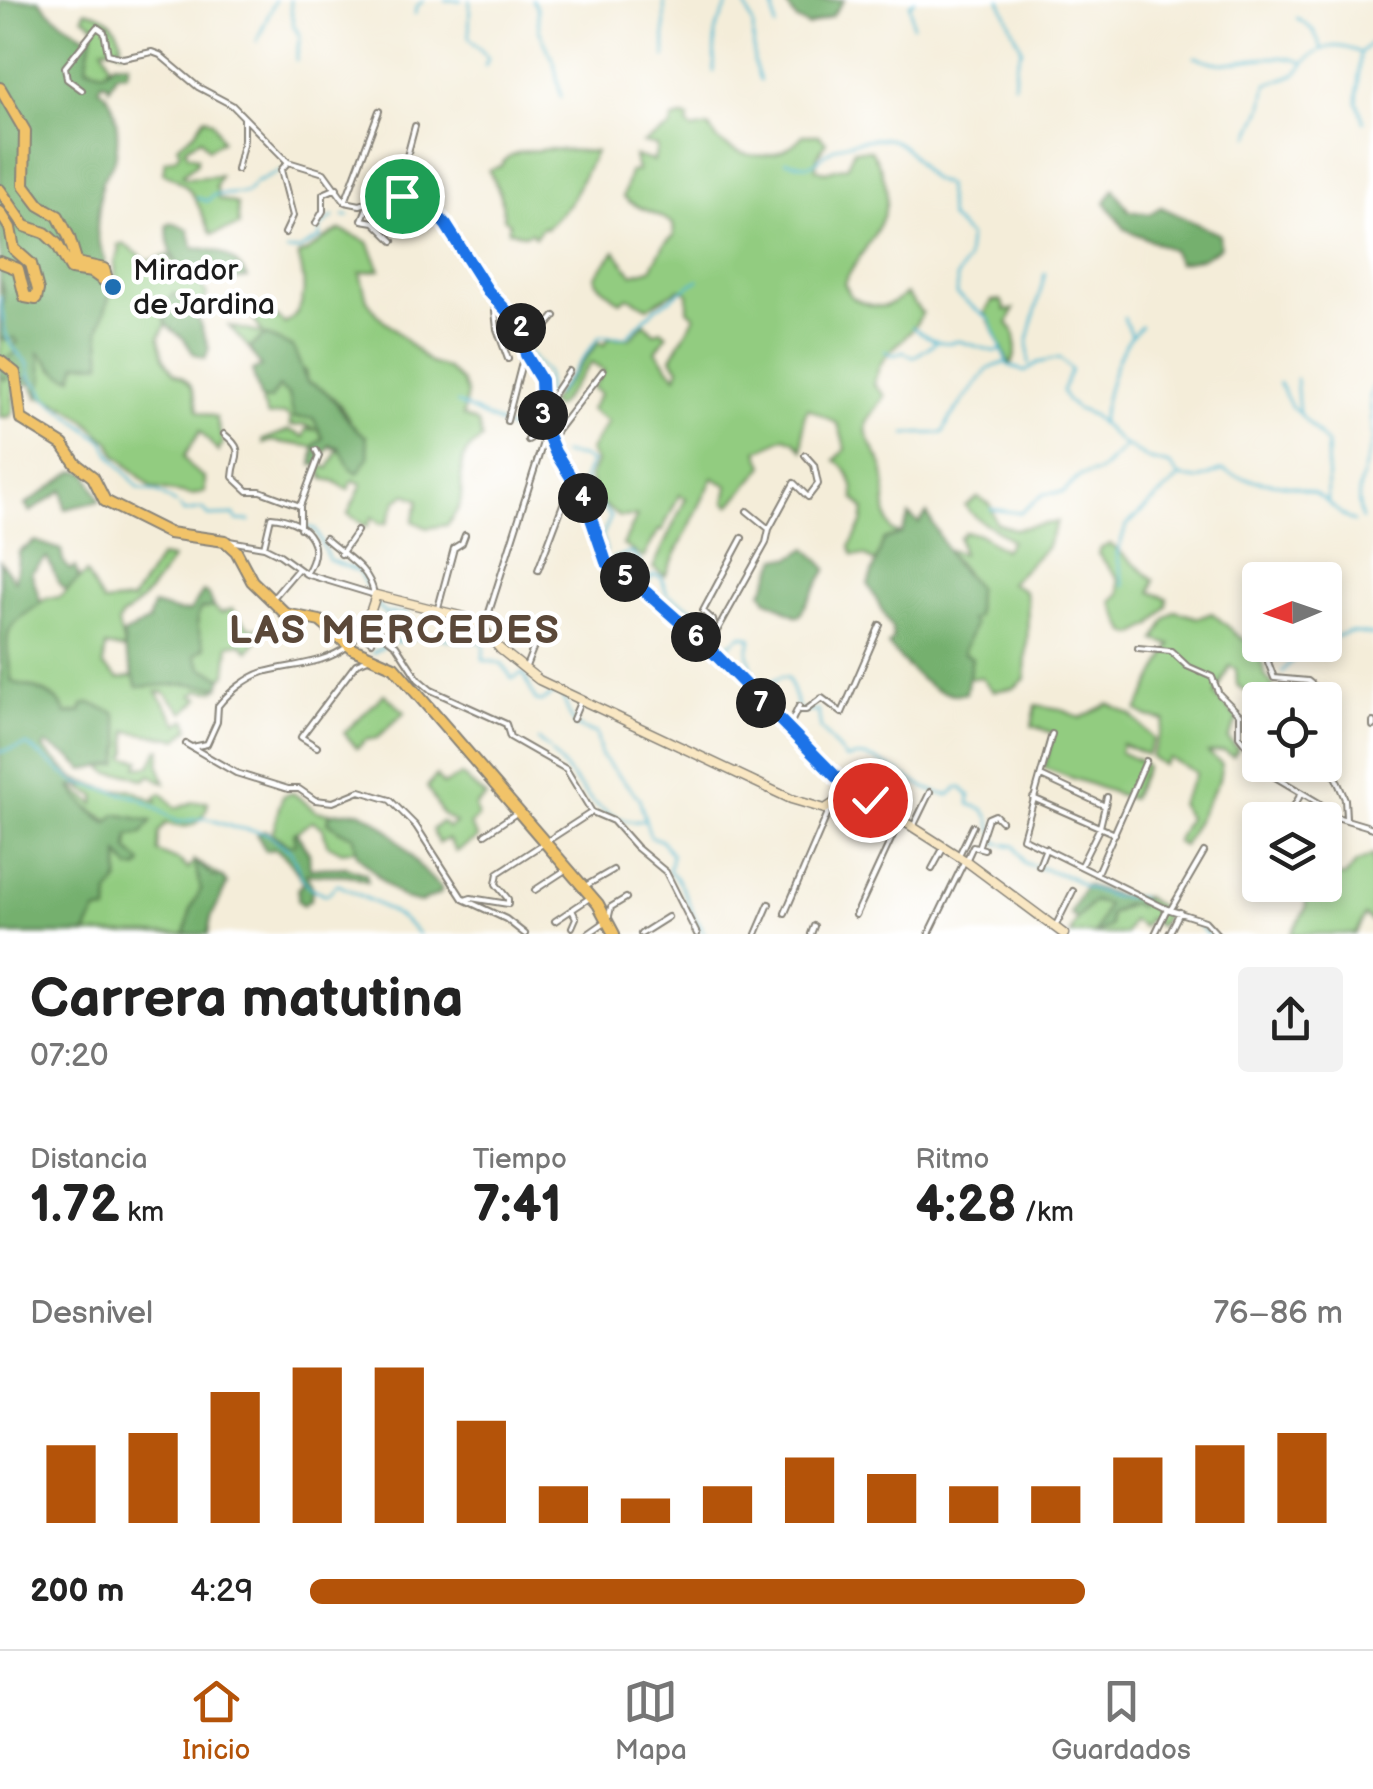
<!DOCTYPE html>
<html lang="es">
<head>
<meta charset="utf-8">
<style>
	:root { --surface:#fff; --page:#f2f2f2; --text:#222; --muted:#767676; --line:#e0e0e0; --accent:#b45309 }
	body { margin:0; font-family:"Balsamiq Sans",sans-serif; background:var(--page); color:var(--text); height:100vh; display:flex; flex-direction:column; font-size:38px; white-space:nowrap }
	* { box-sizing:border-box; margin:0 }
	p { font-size:32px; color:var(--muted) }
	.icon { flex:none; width:55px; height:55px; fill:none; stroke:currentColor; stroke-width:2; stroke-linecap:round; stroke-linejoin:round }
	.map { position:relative; height:934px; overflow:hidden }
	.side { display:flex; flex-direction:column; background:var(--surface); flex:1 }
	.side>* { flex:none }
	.needle { width:65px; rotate:268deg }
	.fabs { position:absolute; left:1242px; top:562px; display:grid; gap:20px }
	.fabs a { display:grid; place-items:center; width:100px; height:100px; border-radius:10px; background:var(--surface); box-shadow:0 5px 15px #0003; font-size:50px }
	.pin { position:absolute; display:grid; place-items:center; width:85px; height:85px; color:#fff; margin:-42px; border:5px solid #fff; border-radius:50%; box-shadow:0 2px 10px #0007 }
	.km { position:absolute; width:50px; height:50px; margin:-25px; border-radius:50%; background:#222; color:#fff; font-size:28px; line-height:50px; text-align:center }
	.round { display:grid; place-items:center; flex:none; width:105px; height:105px; border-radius:10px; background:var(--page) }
	.headline { display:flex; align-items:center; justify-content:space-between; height:170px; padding:0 30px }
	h1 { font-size:55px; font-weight:700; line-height:75px }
	.figures { display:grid; grid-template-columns:repeat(3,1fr); gap:15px; height:170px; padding:10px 30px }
	.figures div { display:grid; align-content:center }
	.figures b { font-size:50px; font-weight:700 }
	.figures small { font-size:28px; font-weight:400 }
	.figures p { font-size:28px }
	.chart { height:280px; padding:20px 30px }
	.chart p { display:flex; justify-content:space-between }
	.chart svg { width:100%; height:180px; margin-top:10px; stroke:var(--accent); stroke-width:6 }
	ul { padding:0 30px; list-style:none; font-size:32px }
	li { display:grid; grid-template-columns:160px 120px 1fr; align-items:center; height:75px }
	li i { height:25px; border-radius:12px; background:var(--accent) }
	.menu { display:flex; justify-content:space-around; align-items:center; height:140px; border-top:2px solid var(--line); background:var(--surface); font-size:28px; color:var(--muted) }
	.menu a { display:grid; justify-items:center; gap:5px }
	.menu .on { color:var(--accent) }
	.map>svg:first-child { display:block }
	.green { fill:#92cc80; stroke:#57744e; stroke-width:2.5 }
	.forest { fill:#75b06e; stroke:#486645; stroke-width:2.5 }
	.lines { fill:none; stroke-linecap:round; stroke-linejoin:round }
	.stream { stroke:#52b9d0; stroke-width:2.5 }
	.minor-casing { stroke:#88847a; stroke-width:8 }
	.secondary-casing { stroke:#88847a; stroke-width:11 }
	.primary-casing { stroke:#88847a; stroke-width:14 }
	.minor { stroke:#fff; stroke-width:4 }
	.secondary { stroke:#f9e7c3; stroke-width:8 }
	.primary { stroke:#f1c369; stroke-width:10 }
	.route-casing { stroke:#fff; stroke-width:20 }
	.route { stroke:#1a73e8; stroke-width:12 }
	.poi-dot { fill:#1f6fb2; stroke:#fff; stroke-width:4 }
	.labels { text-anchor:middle; stroke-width:9; stroke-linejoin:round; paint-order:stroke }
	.poi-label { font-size:30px; fill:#1c1c1c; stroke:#fff; text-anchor:start }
	.district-label { font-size:40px; font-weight:bold; letter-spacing:2.5px; fill:#5b4839; stroke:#fff }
</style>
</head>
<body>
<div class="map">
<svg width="1373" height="934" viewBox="0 0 1373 934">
	<rect width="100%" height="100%" fill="#fff"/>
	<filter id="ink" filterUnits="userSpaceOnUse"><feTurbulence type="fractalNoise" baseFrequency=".01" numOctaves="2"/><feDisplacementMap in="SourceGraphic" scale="20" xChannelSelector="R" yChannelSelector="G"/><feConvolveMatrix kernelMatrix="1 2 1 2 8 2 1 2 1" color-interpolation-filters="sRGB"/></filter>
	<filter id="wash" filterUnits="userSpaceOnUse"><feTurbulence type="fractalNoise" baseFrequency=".0048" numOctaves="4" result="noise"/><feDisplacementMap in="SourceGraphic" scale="40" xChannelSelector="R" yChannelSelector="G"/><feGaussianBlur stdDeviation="2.25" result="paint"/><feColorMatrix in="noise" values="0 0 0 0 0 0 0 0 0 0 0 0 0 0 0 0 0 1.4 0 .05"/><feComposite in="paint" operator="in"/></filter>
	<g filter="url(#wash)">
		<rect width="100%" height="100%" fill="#f4edd9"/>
		<path class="green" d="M85 11C105 12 116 23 122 42L119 45 124 49 121 51 115 47 103 48 110 64 105 72 84 65 95 25 83 17Z
			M205 117 213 122 222 141 208 149 201 138 185 148 188 155 197 157V163L182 175 186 178 220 176 216 186 219 199 237 204 239 226 212 234C196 206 197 185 163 173L165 161 175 158 180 152 177 146 195 132Z
			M682 117 689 118 687 124 692 130 708 127C715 132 715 140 723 144 751 162 782 159 803 135H819L826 142 817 157 816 169 825 172 847 166 854 150H871C908 210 872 231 844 283L852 298C876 309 885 311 906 294L922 313C907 347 882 344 874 384L885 396C880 404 870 415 867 423 863 439 879 453 883 468 889 489 881 511 892 531L901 534 884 539 876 563 866 556 853 555 850 546 862 524 864 509 854 498C855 483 847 468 835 460L846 449 838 424 808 408 804 417 803 450 795 441 785 437 758 451 764 466 730 506 725 502 728 486 713 478 665 576 653 568 686 498 679 495 662 531 659 530 643 558 623 545 637 516 619 517 597 500 589 477 596 462 589 451 608 422 590 410 600 394 592 388 604 371 591 363 556 408 549 404 599 342 604 345 610 337 630 338 645 323 654 333 661 330 667 335 656 351 676 376 679 368 671 358 695 316 688 310V293L680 289 648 307 628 297 620 302 597 283 595 276 615 251 632 274 651 269 665 243 674 236 673 224C656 211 639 211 623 197L630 172 637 171 634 156 654 161 657 146 643 143 670 128 673 119Z
			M548 149 595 152 570 203 546 228 543 227 535 237 531 232 525 235 508 230 510 223 504 218 501 196 489 170 501 166C509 148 531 152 548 149Z
			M341 230 368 242 380 270 360 273 367 300 377 314 430 363 447 368 462 382 467 394 463 416 478 423 482 439C450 459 466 476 460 504 458 511 451 519 447 525L427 528 413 521 419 500 406 494 397 500 387 523 380 524 372 517 367 527 348 514 362 484 353 480 348 490 334 481 324 479 318 465 329 468 338 450 327 445 339 447 350 468C351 456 355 438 352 427 345 405 327 389 307 382L305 371 256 344 249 348 229 326 263 334 247 309 253 308 263 317 276 316 285 324C310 308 305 279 298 255 316 250 324 235 341 230Z
			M123 244 149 261 169 255 173 261 182 264 207 294 205 300 194 306 195 311 186 308 183 297 162 310 166 325 159 337 163 357 174 373C193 380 195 392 198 411L216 417 223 443 218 452 200 431 184 457 191 468 205 478V492L192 495 152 488 116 455 110 442C100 437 98 432 91 425 79 414 54 398 38 397L31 384 14 386 13 412 9 417H0V280L6 302 21 329 27 353H41L54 370 77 364 102 363 99 330 111 291 116 288 115 262 120 250 118 245Z
			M1001 300 1006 311 1014 309 1008 323C1018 333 1019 354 1010 365L985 312 992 301Z
			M278 386 313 417 323 438 314 447 271 441 264 444 263 440 289 430 304 437 306 429 317 430 306 425 290 426V418L285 414 268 416 261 400 271 399Z
			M978 497 990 504 996 523 1014 529 1057 522 1046 548 1010 583C1015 586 1021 587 1024 591 1032 599 1025 663 1025 679L1014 688 993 691 981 677 968 679 972 658 963 654 973 624 969 621 977 588 946 549 962 554 959 538 965 532 979 534 1004 550 1011 541C995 526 979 524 965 506Z
			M1110 544 1154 580 1151 592 1167 598V606L1152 625 1133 635 1126 632 1112 602 1120 593 1118 578 1098 554 1100 549Z
			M160 557 172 559C160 579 140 606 121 617L118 624 125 650 106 646 103 666 119 679 134 676 219 687 214 691 199 690 193 695 200 698 184 713 164 692H157L178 724 186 719 190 728 178 739 127 731 128 752 125 757 140 760 137 767 150 766 158 749H161L159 765 165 783 150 775 145 780 129 774 109 773 102 767 118 764 82 712 65 714C61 694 31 685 12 683L2 632 8 619 48 598 60 597 86 573 103 603 132 600Z
			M214 607 221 613 232 609 250 628H260L262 634 249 651 240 643 229 645 226 674 222 677 202 668 195 655 205 647C199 633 194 623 200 609Z
			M1175 611 1199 618 1212 613 1245 641 1257 644 1265 676 1274 686 1270 690V700H1260V703L1237 685 1236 669 1230 666 1215 695 1238 719 1228 739 1238 749 1233 756 1224 751 1208 753 1222 764 1219 780 1183 846 1176 842 1188 818 1180 804 1196 773 1169 758 1163 765 1151 757 1165 721 1148 717 1137 711 1171 645 1155 640 1166 619Z
			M384 694 405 712 377 738 366 740 357 748 344 733Z
			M1109 704 1131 715 1154 739 1147 755 1122 744 1120 752 1142 762 1146 767 1131 799 1044 768 1053 733 1032 726 1036 705 1061 709 1080 718Z
			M461 775 486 797 475 806 478 817 470 825 478 838 456 852 448 839 438 843 432 830 441 822 448 828 455 823 442 814 427 787 436 776 443 785Z
			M72 778 112 791 130 789 157 802 156 796 162 793 176 808 193 802H208C204 826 186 831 166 823L159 833 158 852 180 861 188 869 194 861 222 877 227 884 211 918 208 934H86L96 911H108L109 894 119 879V853L130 869 139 868 141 863 128 850 129 835 81 802 71 786 95 804 96 796 84 790Z
			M293 793 316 811 330 813 328 822 340 831 354 835 356 850 342 852 327 844 323 828 313 821 293 834 296 844 288 845 272 833C278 820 276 808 284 795Z
			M1373 855V923L1365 916 1355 934H1291L1306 908 1305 885H1325V877L1345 876 1356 863Z
			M1145 897 1167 913 1160 926 1148 919 1143 927 1132 920 1125 934H1070L1077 919 1094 901 1108 905 1097 933 1110 926 1109 915Z"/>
		<path class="forest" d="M0 0H39C53 17 68 26 87 36L93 32 86 67 104 72 115 62 129 63 127 73 116 74 109 88 108 84 102 82 99 88C118 100 119 134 116 154 115 164 106 172 102 182 101 185 97 224 97 229 97 252 112 253 102 282L111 291 99 330 102 363 77 364 73 377C55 376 52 362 39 353L43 378 38 397 28 378H24L22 386H19L13 375 6 380 0 377V361L16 353 13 346 18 342 14 337 10 342 0 337 4 290 0 280Z
			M783 0H844L832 16 808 26 797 20Z
			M1114 189 1129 211 1149 214 1161 207 1219 234 1220 247 1202 258 1178 263 1172 250 1125 229 1105 202Z
			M172 223 188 229 193 248C218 248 234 256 248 278L234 280 225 271 200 284C178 265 167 259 167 225Z
			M173 294 183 297 186 308 195 311 209 348 205 359 193 353 184 339 166 325 163 305Z
			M265 335 293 347 307 382C341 393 339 420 366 436L369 457 358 473 350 468 339 447 330 445 319 465H312L315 445 323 438 313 418H294L289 395 278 387 271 399 261 400 252 371 261 367 249 348Z
			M80 471 87 473 100 501 65 509 63 490 30 512 25 505 73 472Z
			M927 513 953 562 977 588 976 617 970 620 974 624 963 653 972 658 966 693C933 701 907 667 888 645L893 639 892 628 868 585 884 539 901 534 909 515 919 523Z
			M35 541 61 550 63 561 70 570 75 567 79 579 66 591 58 582 47 557 31 572 41 603C0 631 5 630 12 682 31 686 60 694 66 714L81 712 83 705 90 703 115 713 122 743 118 764 84 770 70 757 46 744 43 748 83 787H71C80 801 94 814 107 823L116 814 152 821 141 834 129 836 128 850 142 863 139 868 130 869 119 854V880L109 894 108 911 96 912 86 934H0V561L15 581 19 552Z
			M807 548 827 569 799 616C787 614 780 604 767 600L762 592 778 558H791Z
			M203 592 209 595 214 607 200 609C194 623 199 634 205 647L195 655 202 668 222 677 219 687 188 684 137 687 125 650 123 634 148 622 153 605 179 612 190 611Z
			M359 811C399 829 408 860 441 888V893L420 903 405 899 391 889 357 855 354 836 340 831 328 822 330 813Z
			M265 830 288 845 295 843 293 834 296 832 309 853 310 868 346 867 366 874 368 882 349 875 306 874 312 886 311 899 303 905 298 901V888L304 883C296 870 288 857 275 849L266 851 257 835Z
			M194 861 214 877H222L227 884 211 918 208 934H185L191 908 201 889Z
			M1085 885 1116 895 1145 897 1138 907 1134 904 1124 905 1109 915 1110 926 1095 934 1107 905 1094 901 1077 919 1070 914Z"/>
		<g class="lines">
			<path class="stream" d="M290 0 293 25 300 36 296 60
				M445 0H461
				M470 0 469 37 488 58 485 66
				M532 0 537 8 539 30 554 62 561 97
				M664 0 665 57
				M743 0 753 24 754 63 760 80
				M772 0 776 27
				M1000 0 1022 49 1016 64 1014 84
				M415 14 416 7 424 0
				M1297 18 1314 31 1322 50
				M913 26 910 4 915 0
				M257 41 275 0
				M1360 55 1357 102 1364 122
				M1195 57C1205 59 1217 65 1226 63 1252 60 1280 52 1304 63 1321 45 1337 42 1360 53L1373 41
				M714 72 715 32 730 0
				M1250 136 1263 106 1267 84 1296 74 1304 65
				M786 161C820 170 809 163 834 148 843 143 876 137 887 139 911 143 916 168 932 179 936 182 942 183 946 185L949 217 969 237 967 260 957 277V295L990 320 1008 365 1025 372 1037 363 1060 358 1071 370 1062 391 1067 401 1077 409 1092 415 1120 442 1150 460 1170 465 1180 477 1197 480 1223 470C1255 487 1279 479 1309 491 1327 497 1337 515 1354 522
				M197 198 207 201 214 195 246 193 255 183 280 171
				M344 216H349
				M287 251 299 250 320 238V227L333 217
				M0 296C6 335 0 335 28 364L30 378 41 388 45 397 104 442 113 458 139 488 159 493 176 504
				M518 312 532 341
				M1124 318 1131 335
				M912 327C929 338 938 346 959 341L996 352 1001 350
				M885 351 893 355 904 352 914 357 935 343
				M528 353 546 373V399
				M1029 364 1028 340 1045 273
				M1296 379 1299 413 1327 444 1328 501
				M1279 383 1291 406 1299 413
				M555 395 600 336 626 337 655 309 698 280
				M457 403 513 430 533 429
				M1100 424C1109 390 1113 350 1141 326
				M906 434 943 433 950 418 988 369 1006 362
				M1373 436 1370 397 1373 384
				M562 454 582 457 591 462 584 479 588 492 611 517 602 536 606 552
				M180 507 184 512 203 509 209 516 234 515 237 520 250 521
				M991 509 1020 513 1044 494 1064 492 1080 476 1099 472 1125 447
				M1362 519C1352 490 1367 467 1373 439
				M305 527 315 529 329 560 358 571 367 587
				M612 559 631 553 639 561 646 582 653 575 661 577 667 594 707 617 713 631
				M1124 586 1117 554 1126 526 1179 478
				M376 603 385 614 405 613 416 631 422 634 459 641 484 642 483 660C503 663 503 663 512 679L523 673 536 701 542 702 555 693 562 696C574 721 566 726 596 733L601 756 639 798 650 836 662 841 672 855 669 871C687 885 690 917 705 934
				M717 638 727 646 742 635 751 638 748 653 753 673
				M1325 640 1350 632 1373 635
				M394 641 400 642
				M409 641 420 633
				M372 653 391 643
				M1282 672 1299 653 1315 645
				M754 675 763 687 781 677 788 678 798 707
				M801 712 818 711 821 729 846 759C879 745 914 793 949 795L957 788H962L970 796 969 804 983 809 989 817
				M538 740 549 749
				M0 752 27 745 75 782 140 798 178 822 206 818 232 827 267 833 291 852 302 878 311 888 327 895 337 884C365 899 397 910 419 934
				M551 752 591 800
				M592 801C605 813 626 825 644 820
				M990 820 997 843 1015 846 1024 863 1070 877 1083 886 1114 897H1140
				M1198 925 1208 934"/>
		</g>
	</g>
	<g filter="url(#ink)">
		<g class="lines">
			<defs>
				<path id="minor" d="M82 90 67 79 65 67 97 27 104 32 108 54 123 58 152 52 160 55 198 87 232 105 288 162 324 173 345 202 360 205 392 194 408 200 416 208 439 216 488 291 519 324 525 355 536 371 544 391 543 423 555 452 583 498 606 562 646 592 708 647 844 785
					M237 170 244 140V118
					M401 198 419 170 406 160 415 126
					M345 202 379 111
					M369 203 362 220 374 222 393 241
					M316 223 323 211V194L337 188
					M285 233 293 216 281 170 288 162
					M494 302 497 329 508 359
					M525 352 555 316
					M543 403 548 402 569 371
					M507 421 525 351
					M224 434C247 452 234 455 233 477L248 491H260L300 506V528
					M528 440 546 430
					M550 440 603 371
					M300 506 319 456 316 450
					M747 511 769 529
					M325 538C344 556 369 566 374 594
					M229 541 264 547 280 555 306 574 372 594
					M264 547 271 517C304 520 327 542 306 574
					M341 554 357 531
					M538 570 573 478
					M274 597 297 570
					M438 608 454 548 462 543 465 535
					M366 622 396 645 418 679 431 690 506 724 510 737 566 769 592 812 613 821 636 847 666 872 697 934
					M484 628 546 433
					M715 629 713 620 703 611 742 538
					M357 631 372 642
					M708 647 766 543 769 529 794 483 808 497 818 484 814 465 805 455
					M1138 648 1171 651 1187 666 1212 677 1219 694 1239 714V736L1260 763
					M1268 662 1274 678 1308 681 1330 699 1331 767 1345 799 1346 818
					M525 669 538 636
					M800 710H806L822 698 842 713 880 625
					M573 719 581 700
					M1373 722V726
					M788 729 799 706
					M1052 734 1023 838 1167 909 1205 921 1217 934
					M186 744 236 773 288 789H299L315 800 333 802 360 791 390 800 416 826 463 899 506 919 525 934
					M192 747 207 744 217 722 218 706C228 693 248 677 264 672 293 664 323 665 348 646
					M317 747 301 737 356 664 368 659
					M1262 765 1270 774 1319 803 1333 816 1373 828
					M1041 776 1105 806
					M1033 798 1115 834
					M1286 820 1301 794
					M913 827 930 792
					M485 834 515 814
					M979 845 988 818 995 815 1001 821
					M960 853 973 826
					M966 861 973 846 984 849
					M1081 865 1100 827 1107 797
					M1039 866 1046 848
					M932 869 944 847
					M1097 873 1146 761
					M587 885 613 870
					M535 890 564 871
					M465 900 471 898 508 904V899L496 884 498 873 592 812
					M1171 909 1204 852
					M572 910 576 918 572 927
					M785 913 830 808
					M856 915 900 820
					M555 921 588 899
					M1055 927 1073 891
					M588 934 608 920 611 907 626 898
					M641 934 668 917
					M756 934 769 904
					M811 934 814 926
					M929 934 964 862
					M1155 934 1167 909
					M1169 934 1180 912"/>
				<path id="secondary" d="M376 595 464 617 481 626 500 649 539 680 791 799 825 809 834 803 842 787 847 785 966 861 1064 934
					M348 646 371 610 376 595"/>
				<path id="primary" d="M0 88 25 131 24 185 39 205 58 216 69 237 77 263 104 269 107 279 103 280 92 272 71 269 57 244 45 233 25 226 0 190
					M0 212 10 228 14 249 31 264 38 290 36 299 25 297 18 269 0 262
					M0 361 15 373 21 419 63 445 76 464 93 477 105 501 169 533 225 541 236 551 252 581 286 614 320 621 353 649 394 667 598 904 614 934"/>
			</defs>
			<use href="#minor" class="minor-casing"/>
			<use href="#secondary" class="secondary-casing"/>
			<use href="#primary" class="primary-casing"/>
			<use href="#minor" class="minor"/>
			<use href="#secondary" class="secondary"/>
			<use href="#primary" class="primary"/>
		</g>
	</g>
	<g class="lines" filter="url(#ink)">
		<defs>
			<path id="route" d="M402 196 416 208 438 216 446 225 488 291 519 324 526 355 541 380 543 423 555 452 584 498 606 562 646 592 708 647 844 785 870 800"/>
		</defs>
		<use href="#route" class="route-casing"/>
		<use href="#route" class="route"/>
	</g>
	<circle class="poi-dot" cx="113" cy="287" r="10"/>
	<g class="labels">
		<g class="poi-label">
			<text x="133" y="280">Mirador<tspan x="133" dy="34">de Jardina</tspan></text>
		</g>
		<g class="district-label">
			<text x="395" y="643">LAS MERCEDES</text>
		</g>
	</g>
</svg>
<div class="fabs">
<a><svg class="needle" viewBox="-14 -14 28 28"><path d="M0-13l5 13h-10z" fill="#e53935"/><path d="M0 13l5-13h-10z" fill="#767676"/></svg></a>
<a><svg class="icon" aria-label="locate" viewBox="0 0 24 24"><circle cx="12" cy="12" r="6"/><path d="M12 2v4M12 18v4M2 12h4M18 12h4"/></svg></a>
<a><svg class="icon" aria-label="layers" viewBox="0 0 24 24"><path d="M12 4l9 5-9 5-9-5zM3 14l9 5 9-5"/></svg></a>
</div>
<div class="pin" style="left:402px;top:196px;background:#1e9e55"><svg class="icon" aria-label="arrive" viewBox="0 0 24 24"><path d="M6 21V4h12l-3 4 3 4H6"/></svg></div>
<div class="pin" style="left:870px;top:800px;background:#d93025"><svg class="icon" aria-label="check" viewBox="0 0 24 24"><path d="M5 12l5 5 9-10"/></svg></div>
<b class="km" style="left:521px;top:328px">2</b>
<b class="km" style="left:543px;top:415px">3</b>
<b class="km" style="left:583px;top:498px">4</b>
<b class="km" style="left:625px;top:577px">5</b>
<b class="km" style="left:696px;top:637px">6</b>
<b class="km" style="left:761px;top:703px">7</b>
</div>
<section class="side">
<div class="headline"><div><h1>Carrera matutina</h1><p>07:20</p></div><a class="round"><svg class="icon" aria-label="share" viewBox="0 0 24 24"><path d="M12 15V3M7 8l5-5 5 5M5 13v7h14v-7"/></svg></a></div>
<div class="figures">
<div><p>Distancia</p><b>1.72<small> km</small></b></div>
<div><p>Tiempo</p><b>7:41</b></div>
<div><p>Ritmo</p><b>4:28<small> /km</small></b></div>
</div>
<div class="chart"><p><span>Desnivel</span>76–86 m</p>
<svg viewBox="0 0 160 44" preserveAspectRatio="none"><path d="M5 44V25M15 44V22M25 44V12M35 44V6M45 44V6M55 44V19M65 44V35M75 44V38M85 44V35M95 44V28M105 44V32M115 44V35M125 44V35M135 44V28M145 44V25M155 44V22"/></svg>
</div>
<ul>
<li><b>200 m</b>4:29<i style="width:75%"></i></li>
</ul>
</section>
<nav class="menu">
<a class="on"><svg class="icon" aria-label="home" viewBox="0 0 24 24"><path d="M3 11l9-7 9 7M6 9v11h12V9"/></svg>Inicio</a>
<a><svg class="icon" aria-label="map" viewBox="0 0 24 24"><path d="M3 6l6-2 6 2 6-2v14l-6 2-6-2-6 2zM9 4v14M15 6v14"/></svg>Mapa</a>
<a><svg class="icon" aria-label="saved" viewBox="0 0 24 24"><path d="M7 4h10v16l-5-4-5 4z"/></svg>Guardados</a>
</nav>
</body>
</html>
